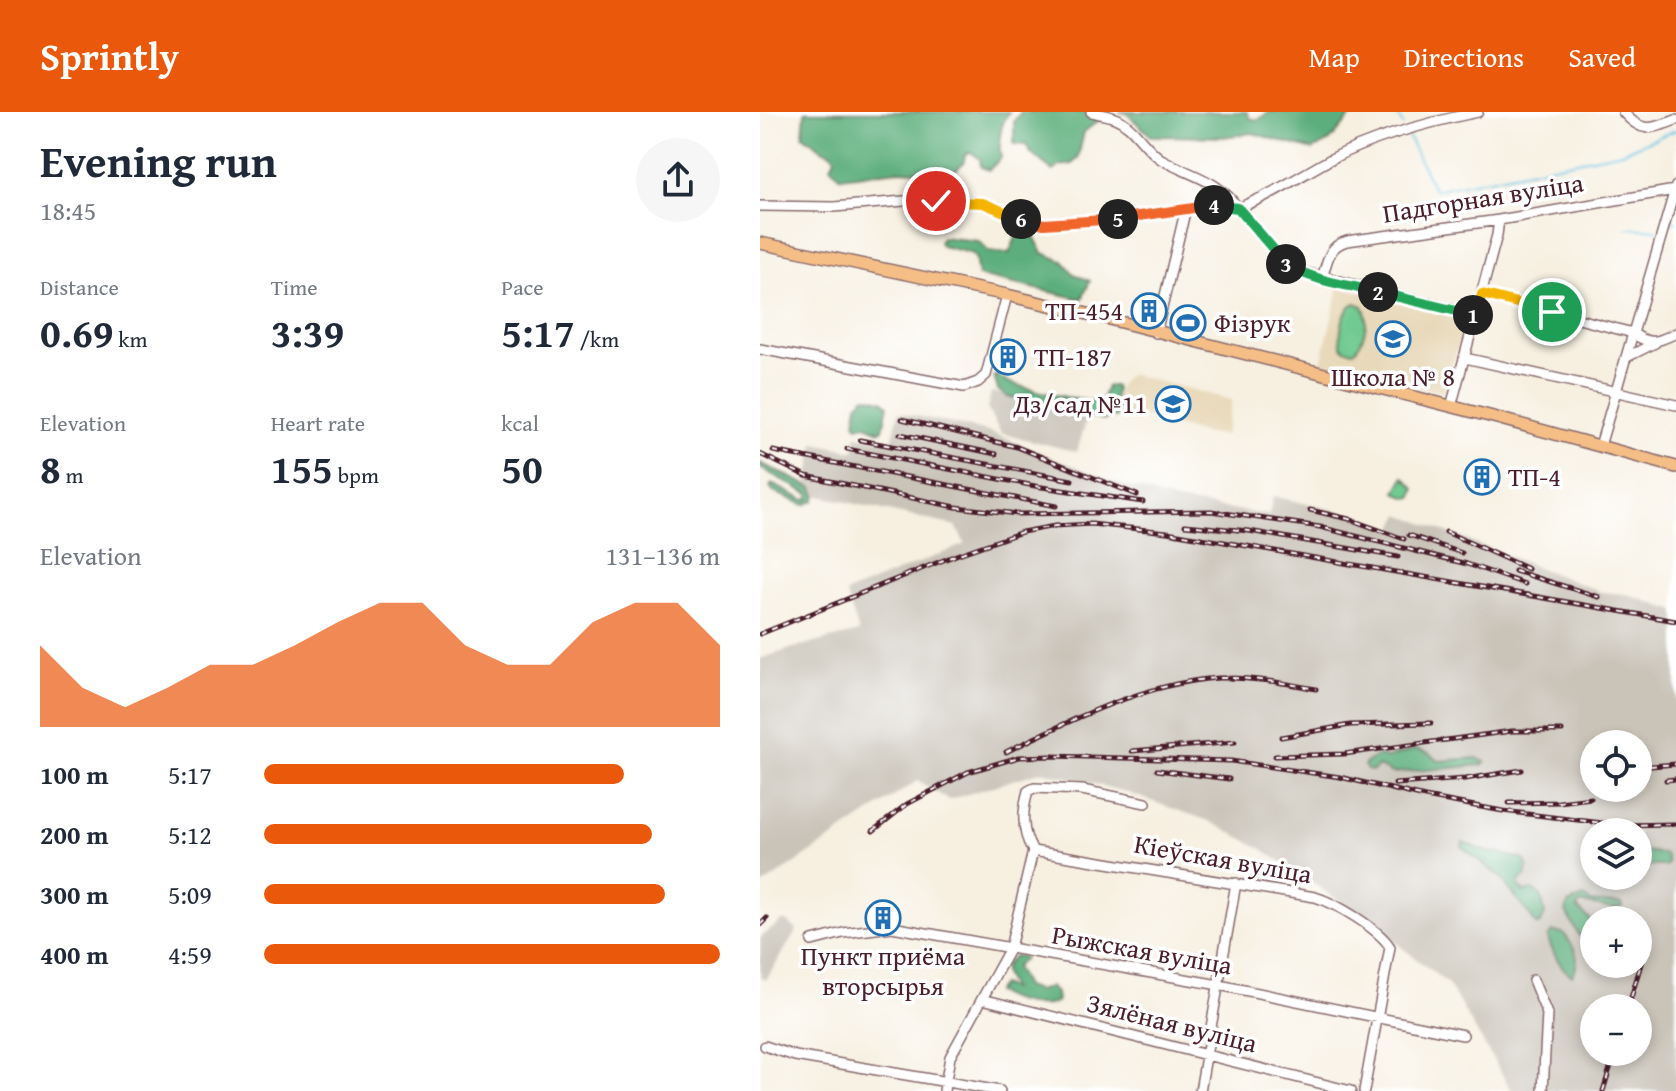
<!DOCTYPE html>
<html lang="en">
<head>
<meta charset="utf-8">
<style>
	:root { --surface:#fff; --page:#f6f6f7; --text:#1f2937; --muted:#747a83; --accent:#ea580c }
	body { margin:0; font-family:"Gentium Book Plus",serif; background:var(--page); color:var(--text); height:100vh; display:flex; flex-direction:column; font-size:30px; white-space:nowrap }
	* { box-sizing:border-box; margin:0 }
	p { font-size:26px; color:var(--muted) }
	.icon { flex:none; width:44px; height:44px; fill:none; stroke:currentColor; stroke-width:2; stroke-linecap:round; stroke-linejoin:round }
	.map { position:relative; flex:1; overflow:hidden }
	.panel { display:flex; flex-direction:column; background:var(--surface); width:760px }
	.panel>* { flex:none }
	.buttons { position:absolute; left:820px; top:618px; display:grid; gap:16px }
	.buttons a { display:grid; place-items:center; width:72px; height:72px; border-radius:50%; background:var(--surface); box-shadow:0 4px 12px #0003; font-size:40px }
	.pin { position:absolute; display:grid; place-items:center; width:68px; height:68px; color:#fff; margin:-34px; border:4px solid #fff; border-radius:50%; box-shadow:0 2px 8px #0007 }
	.km { position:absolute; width:40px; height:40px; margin:-20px; border-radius:50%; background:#222; color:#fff; font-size:22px; line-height:40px; text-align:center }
	.round { display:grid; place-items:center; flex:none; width:84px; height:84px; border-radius:42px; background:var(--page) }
	.head { display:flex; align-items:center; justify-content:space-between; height:136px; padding:0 40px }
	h1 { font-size:44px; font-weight:700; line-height:60px }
	.metrics { display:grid; grid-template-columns:repeat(3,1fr); gap:12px; height:136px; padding:8px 40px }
	.metrics div { display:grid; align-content:center }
	.metrics b { font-size:40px; font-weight:700 }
	.metrics small { font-size:22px; font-weight:400 }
	.metrics p { font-size:22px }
	.chart { height:224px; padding:16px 40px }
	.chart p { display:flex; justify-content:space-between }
	.chart svg { width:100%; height:144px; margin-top:8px; fill:var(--accent); opacity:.7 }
	ul { padding:0 40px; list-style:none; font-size:26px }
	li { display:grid; grid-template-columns:128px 96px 1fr; align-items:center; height:60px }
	li i { height:20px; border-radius:10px; background:var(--accent) }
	header { display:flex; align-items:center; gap:48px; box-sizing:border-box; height:112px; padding:0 40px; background:var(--accent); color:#fff }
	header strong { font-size:38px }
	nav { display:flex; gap:44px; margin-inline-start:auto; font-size:28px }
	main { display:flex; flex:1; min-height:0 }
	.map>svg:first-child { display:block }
	.built { fill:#e8d9ba }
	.industrial { fill:#c9c3b8; fill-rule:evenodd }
	.green { fill:#70ca91; stroke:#5d745e; stroke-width:2 }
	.forest { fill:#5cae7b; stroke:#536653; stroke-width:2 }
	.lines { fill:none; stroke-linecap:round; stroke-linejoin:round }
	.stream { stroke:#64c3e3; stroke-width:2 }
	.minor-casing { stroke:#87686b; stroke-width:12 }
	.major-casing { stroke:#87686b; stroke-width:14 }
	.minor { stroke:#fff; stroke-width:9 }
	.major { stroke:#f6be87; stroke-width:11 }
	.rail-casing { stroke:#4a1f2b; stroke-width:5 }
	.rail { stroke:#fff; stroke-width:2; stroke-dasharray:6; stroke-linecap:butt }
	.split-1-casing { stroke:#fff; stroke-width:16 }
	.split-2-casing { stroke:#fff; stroke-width:16 }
	.split-3-casing { stroke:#fff; stroke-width:16 }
	.split-4-casing { stroke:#fff; stroke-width:16 }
	.split-5-casing { stroke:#fff; stroke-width:16 }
	.split-6-casing { stroke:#fff; stroke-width:16 }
	.split-7-casing { stroke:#fff; stroke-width:16 }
	.split-1 { stroke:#f5b400; stroke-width:10 }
	.split-2 { stroke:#22a559; stroke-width:10 }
	.split-3 { stroke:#22a559; stroke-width:10 }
	.split-4 { stroke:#22a559; stroke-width:10 }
	.split-5 { stroke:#f0652b; stroke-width:10 }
	.split-6 { stroke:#f0652b; stroke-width:10 }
	.split-7 { stroke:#f5b400; stroke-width:10 }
	.labels { text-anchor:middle; stroke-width:7; stroke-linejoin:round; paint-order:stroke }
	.street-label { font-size:26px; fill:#4a1f2b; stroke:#fff }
	.poi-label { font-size:26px; fill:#4a1f2b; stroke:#fff; text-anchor:start }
</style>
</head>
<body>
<header>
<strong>Sprintly</strong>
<nav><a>Map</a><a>Directions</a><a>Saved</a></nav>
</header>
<main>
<section class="panel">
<div class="head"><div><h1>Evening run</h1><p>18:45</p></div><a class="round"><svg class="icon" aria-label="share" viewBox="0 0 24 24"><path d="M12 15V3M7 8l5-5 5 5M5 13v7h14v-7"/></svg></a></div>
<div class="metrics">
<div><p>Distance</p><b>0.69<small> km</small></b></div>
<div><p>Time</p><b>3:39</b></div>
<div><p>Pace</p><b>5:17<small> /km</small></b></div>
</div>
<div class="metrics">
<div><p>Elevation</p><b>8<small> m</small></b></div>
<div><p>Heart rate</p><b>155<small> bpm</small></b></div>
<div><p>kcal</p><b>50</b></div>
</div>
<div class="chart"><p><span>Elevation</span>131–136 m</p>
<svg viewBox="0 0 160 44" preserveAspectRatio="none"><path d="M0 44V19L10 32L20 38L30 32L40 25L50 25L60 19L70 12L80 6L90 6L100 19L110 25L120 25L130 12L140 6L150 6L160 19V44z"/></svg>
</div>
<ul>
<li><b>100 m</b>5:17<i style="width:79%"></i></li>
<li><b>200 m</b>5:12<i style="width:85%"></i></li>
<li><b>300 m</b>5:09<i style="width:88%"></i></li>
<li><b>400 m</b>4:59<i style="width:100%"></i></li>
</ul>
</section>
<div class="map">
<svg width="916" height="979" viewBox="0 0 916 979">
	<rect width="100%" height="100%" fill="#fff"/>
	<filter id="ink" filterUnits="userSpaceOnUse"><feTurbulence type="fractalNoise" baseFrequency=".0125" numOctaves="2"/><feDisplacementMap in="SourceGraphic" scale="16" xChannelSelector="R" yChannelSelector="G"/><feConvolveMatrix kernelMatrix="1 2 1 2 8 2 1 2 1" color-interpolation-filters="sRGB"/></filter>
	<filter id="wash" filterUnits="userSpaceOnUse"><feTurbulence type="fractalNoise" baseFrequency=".006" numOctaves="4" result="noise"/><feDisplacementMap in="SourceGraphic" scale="32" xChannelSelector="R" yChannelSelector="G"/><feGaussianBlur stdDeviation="1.8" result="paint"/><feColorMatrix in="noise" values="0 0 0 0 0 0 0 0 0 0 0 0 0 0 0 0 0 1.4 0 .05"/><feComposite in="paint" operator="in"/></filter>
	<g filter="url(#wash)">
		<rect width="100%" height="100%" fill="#f7f0e1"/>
		<path class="built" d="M579 175 707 204 684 281 561 251Z
			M370 262 472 288 465 323 446 322 354 296 360 272Z"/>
		<path class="industrial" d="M231 280 329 299 317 340 241 321 227 297Z
			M139 300 233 321 349 368 416 389 509 403 513 384 591 402 634 416 640 402 841 480 866 482 916 499V979H752L688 872 607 808 501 736 449 709 362 679 282 659 189 688 157 669 0 775V547L33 536 99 520 86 481 205 432 196 414 46 381 55 331 94 339 96 324 132 330ZM834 632H878V676H834ZM834 720H878V764H834ZM834 808H878V852H834ZM834 896H878V940H834Z
			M22 809H27L37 818 6 868 0 865V826Z"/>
		<path class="green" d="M595 191 603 194C610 206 604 230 594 239L584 237 581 232C579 219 583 197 595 191Z
			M644 365 655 376 653 385 647 386 636 380Z"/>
		<path class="forest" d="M45 0H249C239 14 238 29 241 46L229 58 221 55 220 47 211 40 205 42 204 50 193 61 139 58 80 65 71 54 75 46 72 41 62 37 43 23Z
			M261 0H349L324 20 318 46 312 52 300 54 293 59 270 40 266 33 254 32V9Z
			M359 0H487L490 7H499L509 0H595L570 29 553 38 492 21 463 25 391 24 366 1Z
			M266 119 275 126 283 141 303 149 314 162 330 169 322 187 218 164 215 145 210 141 181 134 179 130 182 125 218 129 229 140 249 141 258 121Z
			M236 263C251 276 313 287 337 290L342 287 347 274H354L356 277 354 288 368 302 344 308 274 288 248 285 238 278 234 265Z
			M105 284 123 288 128 293 123 317 120 319 106 313 98 314 95 311 98 292Z
			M0 351 53 376 56 383 54 389 44 393 14 380 10 375 12 372 44 388 49 387V382L0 356Z
			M656 637 669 641 679 649 717 646 725 650 722 653 632 661 619 654 613 659 607 658 604 653 616 644 627 646Z
			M703 730 730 741 737 740 765 748 768 757 766 764 759 769V775L764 780 773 778 781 783 785 802 781 812 777 813 741 766 702 735Z
			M884 739 905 742 908 751 906 754H883L878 750V744Z
			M824 785 831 790 862 792 863 795C850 801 834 790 819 792L817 796 834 811V827L831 828 819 824 806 800 808 792Z
			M792 820 803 821C814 834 823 846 812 863 801 858 791 838 788 825Z
			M254 844H261L264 847 255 855 265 875 277 879 290 875 296 881 297 889C285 900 246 888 235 880L241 873 251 877 243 860 245 853Z"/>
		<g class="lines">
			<path class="stream" d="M636 0 643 13
				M648 24 674 78 862 40 916 18
				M909 112 916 109
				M867 116 897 118"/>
		</g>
	</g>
	<g filter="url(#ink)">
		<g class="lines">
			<defs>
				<path id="minor" d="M331 0C339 2 348 3 355 6 374 13 384 36 401 47 430 64 458 67 478 96 512 83 540 64 571 47 615 24 670 10 718 0
					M863 0C882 22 891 17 916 8
					M0 94 74 95 144 89H208L223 91 264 108 284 112 351 108 449 93 478 96 518 144 536 158 716 203
					M562 167C567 150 568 134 587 129L739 108 915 78
					M722 182 873 221C889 234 898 230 916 221
					M396 221 426 96
					M0 237 204 275 218 270 226 263 247 183
					M867 245 895 231
					M705 246 916 293
					M691 295 737 123 739 108
					M840 334 916 74
					M273 739 555 785C576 791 619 817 630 835L604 979
					M273 739C261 720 262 700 268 679L274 676 322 678 386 691
					M52 829 83 821 132 815 459 873 703 923
					M773 868 787 902 783 979
					M222 887 591 979
					M5 934 35 944 240 979
					M184 979 190 945 250 836 273 739
					M440 979 476 771"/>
				<path id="major" d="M0 131 247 183 349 207 737 306 916 355"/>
			</defs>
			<use href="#minor" class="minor-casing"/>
			<use href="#major" class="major-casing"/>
			<use href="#minor" class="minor"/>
			<use href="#major" class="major"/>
			<defs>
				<path id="rail" d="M142 307 257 335 377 383
					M140 322 236 342
					M100 328 312 368
					M87 337 275 374 383 390
					M13 339 296 394
					M0 342 46 364 196 395 258 402 451 399 560 415 707 452 765 472
					M550 398 589 407 644 427
					M425 413 489 419 638 445
					M686 420 768 457
					M649 423 702 441
					M755 459 839 485
					M0 522 196 443 262 420 295 414 331 412 407 420 916 509
					M521 625 590 613 671 611
					M372 639 475 630
					M246 640C308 609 387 570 459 566 492 565 524 571 556 577
					M515 644 584 642 752 619H802
					M878 655 916 652
					M397 658 469 667
					M906 668 916 667
					M635 672 705 667 762 658
					M749 691 799 690 831 686
					M113 719 147 692 208 660 259 645 291 644 471 649 580 665 665 685 743 699 859 713 916 712
					M0 813 7 806
					M868 896 888 828
					M843 979 855 940"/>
			</defs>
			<use href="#rail" class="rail-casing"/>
			<use href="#rail" class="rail"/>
		</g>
	</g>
	<g class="lines" filter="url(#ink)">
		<defs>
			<path id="split-1" d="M713 203H716L722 182 792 200"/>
			<path id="split-2" d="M618 180 713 203"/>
			<path id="split-3" d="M526 152C552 169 588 173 618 180"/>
			<path id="split-4" d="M454 93 478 96 526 152"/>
			<path id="split-5" d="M358 107 454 93"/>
			<path id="split-6" d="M261 107 284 112 358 107"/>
			<path id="split-7" d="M176 89 223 91 261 107"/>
		</defs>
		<use href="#split-1" class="split-1-casing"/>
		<use href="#split-2" class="split-2-casing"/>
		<use href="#split-3" class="split-3-casing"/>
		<use href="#split-4" class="split-4-casing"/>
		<use href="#split-5" class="split-5-casing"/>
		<use href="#split-6" class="split-6-casing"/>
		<use href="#split-7" class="split-7-casing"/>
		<use href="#split-1" class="split-1"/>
		<use href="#split-2" class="split-2"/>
		<use href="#split-3" class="split-3"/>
		<use href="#split-4" class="split-4"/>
		<use href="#split-5" class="split-5"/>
		<use href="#split-6" class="split-6"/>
		<use href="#split-7" class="split-7"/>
	</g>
	<defs>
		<symbol id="building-ring" viewBox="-11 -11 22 22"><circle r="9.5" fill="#fff" stroke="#1f6fb2" stroke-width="1.5"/><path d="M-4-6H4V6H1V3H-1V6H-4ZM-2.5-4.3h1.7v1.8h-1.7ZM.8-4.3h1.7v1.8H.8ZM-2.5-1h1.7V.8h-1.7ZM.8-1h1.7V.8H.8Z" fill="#1f6fb2"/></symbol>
		<symbol id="stadium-ring" viewBox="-11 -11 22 22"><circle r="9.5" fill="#fff" stroke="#1f6fb2" stroke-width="1.5"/><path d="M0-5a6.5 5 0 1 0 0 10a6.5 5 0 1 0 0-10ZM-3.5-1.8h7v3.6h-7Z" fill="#1f6fb2"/></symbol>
		<symbol id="school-ring" viewBox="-11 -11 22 22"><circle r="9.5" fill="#fff" stroke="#1f6fb2" stroke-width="1.5"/><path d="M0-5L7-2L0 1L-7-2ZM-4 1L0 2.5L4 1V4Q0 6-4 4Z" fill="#1f6fb2"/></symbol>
	</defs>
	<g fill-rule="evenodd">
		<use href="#building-ring" x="369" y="179" width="40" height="40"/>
		<use href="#stadium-ring" x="408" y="191" width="40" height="40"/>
		<use href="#school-ring" x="613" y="207" width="40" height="40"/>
		<use href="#building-ring" x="228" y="225" width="40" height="40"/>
		<use href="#school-ring" x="393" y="272" width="40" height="40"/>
		<use href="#building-ring" x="702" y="345" width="40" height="40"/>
		<use href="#building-ring" x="103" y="786" width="40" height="40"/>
	</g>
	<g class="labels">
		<g class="street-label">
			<text transform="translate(723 86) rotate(-9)" y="9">Падгорная вуліца</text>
			<text transform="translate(463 747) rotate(10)" y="9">Кіеўская вуліца</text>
			<text transform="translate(382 838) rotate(10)" y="9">Рыжская вуліца</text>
			<text transform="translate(412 911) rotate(14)" y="9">Зялёная вуліца</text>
		</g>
		<g class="poi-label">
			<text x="363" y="208" text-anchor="end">ТП-454</text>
			<text x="454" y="220">Фізрук</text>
			<text x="274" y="254">ТП-187</text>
			<text x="633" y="274" text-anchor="middle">Школа № 8</text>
			<text x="387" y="301" text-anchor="end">Дз/сад №11</text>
			<text x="748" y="374">ТП-4</text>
			<text x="123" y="853" text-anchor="middle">Пункт приёма<tspan x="123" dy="30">вторсырья</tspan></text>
		</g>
	</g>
</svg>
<div class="buttons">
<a><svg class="icon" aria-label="locate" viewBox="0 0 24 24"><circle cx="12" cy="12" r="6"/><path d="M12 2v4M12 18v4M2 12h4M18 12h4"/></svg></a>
<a><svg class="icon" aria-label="layers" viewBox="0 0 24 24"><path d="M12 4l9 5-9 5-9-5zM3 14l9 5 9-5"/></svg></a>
<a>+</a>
<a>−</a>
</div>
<div class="pin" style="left:792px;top:200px;background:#1e9e55"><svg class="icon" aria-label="arrive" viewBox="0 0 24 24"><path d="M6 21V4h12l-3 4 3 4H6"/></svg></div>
<div class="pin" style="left:176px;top:89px;background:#d93025"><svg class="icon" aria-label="check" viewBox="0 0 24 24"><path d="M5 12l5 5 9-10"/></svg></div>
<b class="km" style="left:713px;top:203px">1</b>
<b class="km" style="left:618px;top:180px">2</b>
<b class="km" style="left:526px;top:152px">3</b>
<b class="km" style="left:454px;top:93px">4</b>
<b class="km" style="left:358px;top:107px">5</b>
<b class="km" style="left:261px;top:107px">6</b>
</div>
</main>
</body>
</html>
